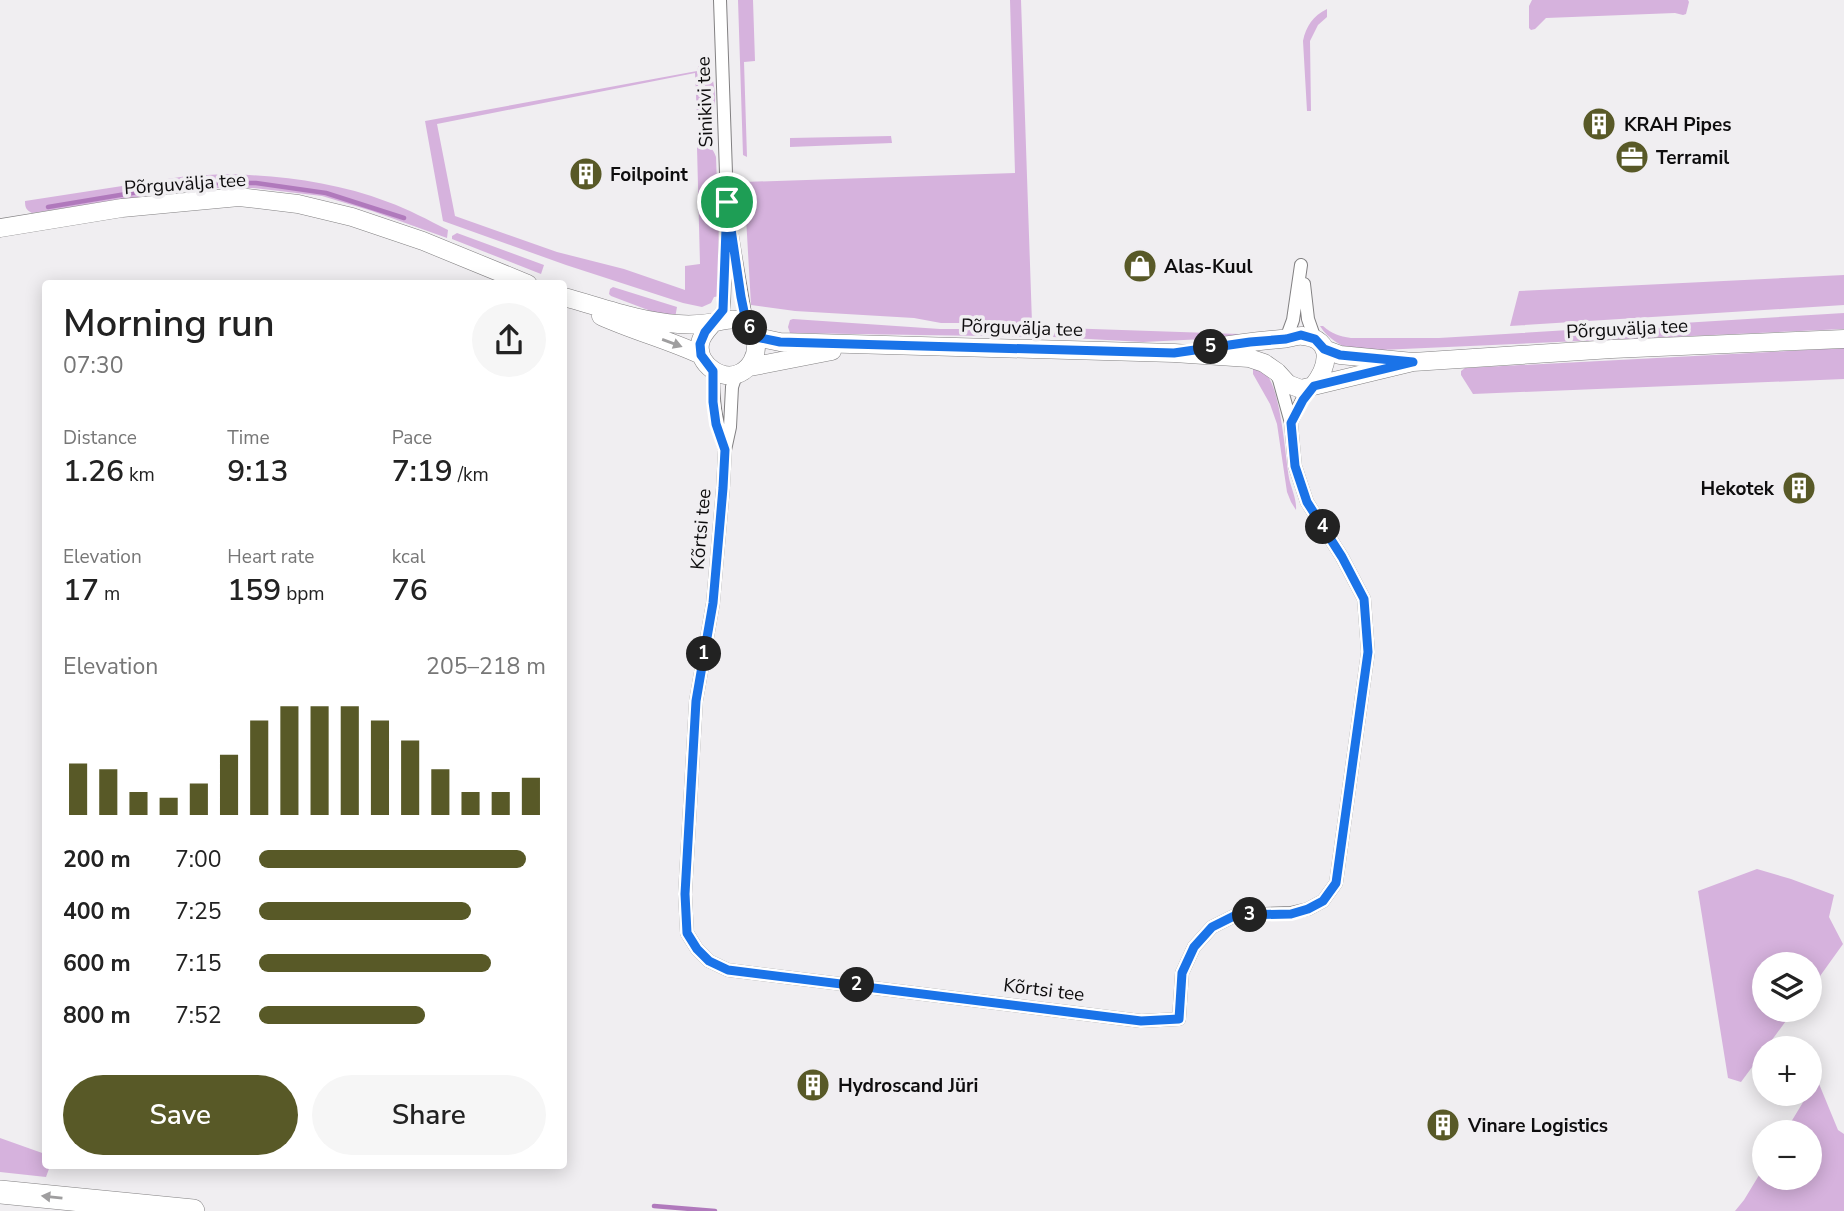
<!DOCTYPE html>
<html lang="en">
<head>
<meta charset="utf-8">
<style>
	:root { --surface:#fff; --page:#f6f6f6; --text:#222; --muted:#767676; --accent:#585927 }
	body { margin:0; font-family:"Nunito Sans",sans-serif; background:var(--page); color:var(--text); height:100vh; display:flex; flex-direction:column; font-size:26px; white-space:nowrap }
	* { box-sizing:border-box; margin:0 }
	p { font-size:23px; color:var(--muted) }
	.icon { flex:none; width:38px; height:38px; fill:none; stroke:currentColor; stroke-width:2; stroke-linecap:round; stroke-linejoin:round }
	.map { position:relative; flex:1; overflow:hidden }
	.sheet { position:absolute; left:42px; top:280px; width:525px; height:889px; display:flex; flex-direction:column; background:var(--surface); border-radius:7px; box-shadow:0 4px 18px #0003 }
	.sheet>* { flex:none }
	.tools { position:absolute; left:1752px; top:952px; display:grid; gap:14px }
	.tools a { display:grid; place-items:center; width:70px; height:70px; border-radius:50%; background:var(--surface); box-shadow:0 4px 18px #0003; font-size:35px }
	.pin { position:absolute; display:grid; place-items:center; width:60px; height:60px; color:#fff; margin:-30px; border:4px solid #fff; border-radius:50%; box-shadow:0 2px 7px #0007 }
	.km { position:absolute; width:35px; height:35px; margin:-18px; border-radius:50%; background:#222; color:#fff; font-size:19px; line-height:35px; text-align:center }
	.round { display:grid; place-items:center; flex:none; width:74px; height:74px; border-radius:37px; background:var(--page) }
	.overview { display:flex; align-items:center; justify-content:space-between; height:119px; padding:0 21px }
	h1 { font-size:38px; font-weight:600; line-height:52px }
	.stats { display:grid; grid-template-columns:repeat(3,1fr); gap:10px; height:119px; padding:7px 21px }
	.stats div { display:grid; align-content:center }
	.stats b { font-size:30px; font-weight:600 }
	.stats small { font-size:19px; font-weight:400 }
	.stats p { font-size:19px }
	.chart { height:196px; padding:14px 21px }
	.chart p { display:flex; justify-content:space-between }
	.chart svg { width:100%; height:126px; margin-top:7px; stroke:var(--accent); stroke-width:6 }
	.action { display:flex; gap:14px; margin-top:auto; padding:14px 21px }
	.action a { flex:1; height:80px; border-radius:42px; background:var(--accent); color:#fff; font-size:28px; font-weight:600; line-height:80px; text-align:center }
	.action a+a { background:var(--page); color:var(--text) }
	ul { padding:0 21px; list-style:none; font-size:23px }
	li { display:grid; grid-template-columns:112px 84px 1fr; align-items:center; height:52px }
	li i { height:18px; border-radius:9px; background:var(--accent) }
	.map>svg:first-child { display:block }
	.green { fill:#d6b2dd }
	.lines { fill:none; stroke-linecap:round; stroke-linejoin:round }
	.stream { stroke:#b079bc; stroke-width:4.5 }
	.street-casing { stroke:#828082; stroke-width:14 }
	.secondary-casing { stroke:#828082; stroke-width:19 }
	.highway-casing { stroke:#828082; stroke-width:24 }
	.street { stroke:#fff; stroke-width:12 }
	.secondary { stroke:#fff; stroke-width:18 }
	.highway { stroke:#fff; stroke-width:23 }
	.oneway { fill:#9f9e9f }
	.route-casing { stroke:#fff; stroke-width:14 }
	.route { stroke:#1a73e8; stroke-width:9 }
	.labels { text-anchor:middle; stroke-width:7; stroke-linejoin:round; paint-order:stroke }
	.street-label { font-size:19px; fill:#0e0d0e; stroke:#f0eef1 }
	.poi-label { font-size:19px; font-weight:bold; fill:#0e0d0e; stroke:#f0eef1; text-anchor:start }
</style>
</head>
<body>
<div class="map">
<svg width="1844" height="1211" viewBox="0 0 1844 1211">
	<rect width="100%" height="100%" fill="#f0eef1"/>
	<path class="green" d="M738 0H753L755 61 744 62 747 157 743 155Z
		M1010 0H1021L1032 323H941L914 318 795 311 751 305 744 182 1015 173Z
		M1532 0H1688L1689 2 1686 14 1683 15 1675 13 1546 18 1535 29 1531 30 1529 28V6Z
		M1327 9V17L1318 25 1310 41 1311 111H1307L1303 41C1306 26 1313 16 1327 9Z
		M699 64H704L710 68C714 84 723 117 700 120L697 118 695 73 437 124 455 216 557 252 624 269 685 290V266L700 264 697 147 699 145C708 144 713 148 716 157L721 295 720 296 714 297 711 303 702 307 683 303 566 265 443 221 425 121 697 71Z
		M891 136 892 143 790 147V138Z
		M227 174C284 176 335 182 388 202 408 209 428 220 448 230L447 238 372 211 322 196 254 188H199L32 213C26 210 25 207 25 201L187 176Z
		M457 233 544 265 541 274 452 239V236Z
		M1844 275V305L1510 326 1519 291Z
		M613 287 677 307 675 318 664 316 611 296 609 294 610 289Z
		M1844 313V329L1358 351C1343 348 1328 339 1320 326H1323C1332 334 1339 336 1351 338H1439Z
		M793 319 940 329H1040L1047 333 1045 337 790 333 788 327 790 320Z
		M1063 328 1239 334 1245 335V337L1143 342 1053 337 1055 332Z
		M1844 348V379L1473 394 1461 375V371L1465 368Z
		M1253 367C1258 369 1263 371 1267 375 1281 393 1285 453 1289 478 1291 488 1297 499 1296 510L1291 502 1287 492 1277 424 1270 404 1253 374Z
		M1757 869 1791 879 1834 895 1829 917 1843 944 1810 990V964H1764V1010H1794L1766 1048H1764V1051L1741 1082 1728 1078 1698 891Z
		M1817 1079 1838 1130 1844 1134V1211H1735L1744 1200 1764 1167V1178H1810V1132H1785L1808 1094H1810V1091Z
		M0 1138 45 1154 46 1166H50L46 1177 0 1172Z"/>
	<g class="lines">
		<path class="stream" d="M48 207 192 183H256L326 193 404 218
			M654 1206 715 1211"/>
		<defs>
			<path id="street" d="M732 236 747 326
				M1304 284 1308 319 1315 339
				M714 322 723 310 724 301 727 202 720 0
				M1286 339 1293 320 1301 265
				M713 371C713 402 715 419 725 449
				M736 375 732 387 730 427 725 450 723 488 713 603 696 701 685 894 687 933 697 949 709 961 728 970 1141 1021 1179 1019 1182 973 1194 947 1212 927 1236 915 1291 913 1308 909 1323 901 1336 883 1368 652 1364 599 1342 557 1307 502 1295 466 1291 423 1278 376
				M1291 423 1302 400 1313 386"/>
			<path id="secondary" d="M0 228 122 208 239 197 298 204 352 217 423 241 528 284
				M564 297C601 307 640 322 678 324 690 325 704 324 716 322 723 321 730 318 737 320 763 327 761 363 740 373 722 382 697 364 700 344 701 335 709 328 714 322
				M601 316C634 331 669 340 701 355
				M756 337 780 342 1174 353 1249 358 1264 363 1277 372 1288 384 1301 389 1413 362
				M1210 348C1234 344 1257 341 1281 339 1289 339 1296 335 1303 336 1335 339 1328 367 1313 386
				M1324 349 1340 355 1413 362 1612 349 1844 339
				M750 367 832 351"/>
			<path id="highway" d="M0 1192 193 1211"/>
		</defs>
		<use href="#street" class="street-casing"/>
		<use href="#secondary" class="secondary-casing"/>
		<use href="#highway" class="highway-casing"/>
		<use href="#street" class="street"/>
		<use href="#secondary" class="secondary"/>
		<use href="#highway" class="highway"/>
	</g>
	<defs><path id="oneway-solid" d="M-6-.8H1V-3.2L6.5 0L1 3.2V.8H-6Z" transform="scale(1.75)"/></defs>
	<g class="oneway">
		<use href="#oneway-solid" transform="translate(672 343) rotate(20)"/>
		<use href="#oneway-solid" transform="translate(52 1197) rotate(-174)"/>
	</g>
	<g class="lines">
		<defs>
			<path id="route" d="M727 202 741 297 747 326 756 337 780 342 1174 353 1250 342 1286 339 1301 335 1315 339 1324 349 1340 355 1413 362 1314 386 1303 400 1291 423 1295 466 1307 502 1342 557 1364 599 1368 652 1336 883 1323 901 1308 909 1291 914 1236 915 1212 927 1194 947 1182 973 1179 1019 1141 1021 728 970 709 961 697 949 687 933 685 894 696 701 713 603 723 488 725 450 716 424 713 402V371L701 355 700 344 705 332 723 310Z"/>
		</defs>
		<use href="#route" class="route-casing"/>
		<use href="#route" class="route"/>
	</g>
	<defs>
		<symbol id="building-disc" viewBox="-11 -11 22 22"><circle r="9.5" fill="#585927" stroke="#f0eef1"/><path d="M-4-6H4V6H1V3H-1V6H-4ZM-2.5-4.3h1.7v1.8h-1.7ZM.8-4.3h1.7v1.8H.8ZM-2.5-1h1.7V.8h-1.7ZM.8-1h1.7V.8H.8Z" fill="#fff"/></symbol>
		<symbol id="office-disc" viewBox="-11 -11 22 22"><circle r="9.5" fill="#585927" stroke="#f0eef1"/><path d="M-6-3h4V-5.5h4V-3h4V5H-6ZM-1-4.5V-3h2v-1.5ZM-6 0V1H6V0Z" fill="#fff"/></symbol>
		<symbol id="shop-disc" viewBox="-11 -11 22 22"><circle r="9.5" fill="#585927" stroke="#f0eef1"/><path d="M-5-2.5h2.3a2.7 3.5 0 0 1 5.4 0H5L5.5 6h-11ZM-1.5-2.5h3a1.5 2.3 0 0 0-3 0Z" fill="#fff"/></symbol>
	</defs>
	<g fill-rule="evenodd">
		<use href="#building-disc" x="1580" y="105" width="38" height="38"/>
		<use href="#office-disc" x="1613" y="138" width="38" height="38"/>
		<use href="#building-disc" x="567" y="155" width="38" height="38"/>
		<use href="#shop-disc" x="1121" y="247" width="38" height="38"/>
		<use href="#building-disc" x="1780" y="469" width="38" height="38"/>
		<use href="#building-disc" x="794" y="1066" width="38" height="38"/>
		<use href="#building-disc" x="1424" y="1106" width="38" height="38"/>
	</g>
	<g class="labels">
		<g class="street-label">
			<text transform="translate(704 102) rotate(-92)" y="7">Sinikivi tee</text>
			<text transform="translate(185 183) rotate(-4)" y="7">Põrguvälja tee</text>
			<text transform="translate(1022 327) rotate(2)" y="7">Põrguvälja tee</text>
			<text transform="translate(1627 328) rotate(-3)" y="7">Põrguvälja tee</text>
			<text transform="translate(700 529) rotate(-85)" y="7">Kõrtsi tee</text>
			<text transform="translate(1044 989) rotate(7)" y="7">Kõrtsi tee</text>
		</g>
		<g class="poi-label">
			<text x="1624" y="131">KRAH Pipes</text>
			<text x="1656" y="164">Terramil</text>
			<text x="610" y="181">Foilpoint</text>
			<text x="1164" y="273">Alas-Kuul</text>
			<text x="1774" y="495" text-anchor="end">Hekotek</text>
			<text x="838" y="1092">Hydroscand Jüri</text>
			<text x="1468" y="1132">Vinare Logistics</text>
		</g>
	</g>
</svg>
<div class="tools">
<a><svg class="icon" aria-label="layers" viewBox="0 0 24 24"><path d="M12 4l9 5-9 5-9-5zM3 14l9 5 9-5"/></svg></a>
<a>+</a>
<a>−</a>
</div>
<div class="pin" style="left:727px;top:202px;background:#1e9e55"><svg class="icon" aria-label="arrive" viewBox="0 0 24 24"><path d="M6 21V4h12l-3 4 3 4H6"/></svg></div>
<b class="km" style="left:704px;top:654px">1</b>
<b class="km" style="left:857px;top:985px">2</b>
<b class="km" style="left:1250px;top:915px">3</b>
<b class="km" style="left:1323px;top:527px">4</b>
<b class="km" style="left:1211px;top:347px">5</b>
<b class="km" style="left:750px;top:328px">6</b>
<section class="sheet">
<div class="overview"><div><h1>Morning run</h1><p>07:30</p></div><a class="round"><svg class="icon" aria-label="share" viewBox="0 0 24 24"><path d="M12 15V3M7 8l5-5 5 5M5 13v7h14v-7"/></svg></a></div>
<div class="stats">
<div><p>Distance</p><b>1.26<small> km</small></b></div>
<div><p>Time</p><b>9:13</b></div>
<div><p>Pace</p><b>7:19<small> /km</small></b></div>
</div>
<div class="stats">
<div><p>Elevation</p><b>17<small> m</small></b></div>
<div><p>Heart rate</p><b>159<small> bpm</small></b></div>
<div><p>kcal</p><b>76</b></div>
</div>
<div class="chart"><p><span>Elevation</span>205–218 m</p>
<svg viewBox="0 0 160 44" preserveAspectRatio="none"><path d="M5 44V26M15 44V28M25 44V36M35 44V38M45 44V33M55 44V23M65 44V11M75 44V6M85 44V6M95 44V6M105 44V11M115 44V18M125 44V28M135 44V36M145 44V36M155 44V31"/></svg>
</div>
<ul>
<li><b>200 m</b>7:00<i style="width:93%"></i></li>
<li><b>400 m</b>7:25<i style="width:74%"></i></li>
<li><b>600 m</b>7:15<i style="width:81%"></i></li>
<li><b>800 m</b>7:52<i style="width:58%"></i></li>
</ul>
<div class="action"><a>Save</a><a>Share</a></div>
</section>
</div>
</body>
</html>
